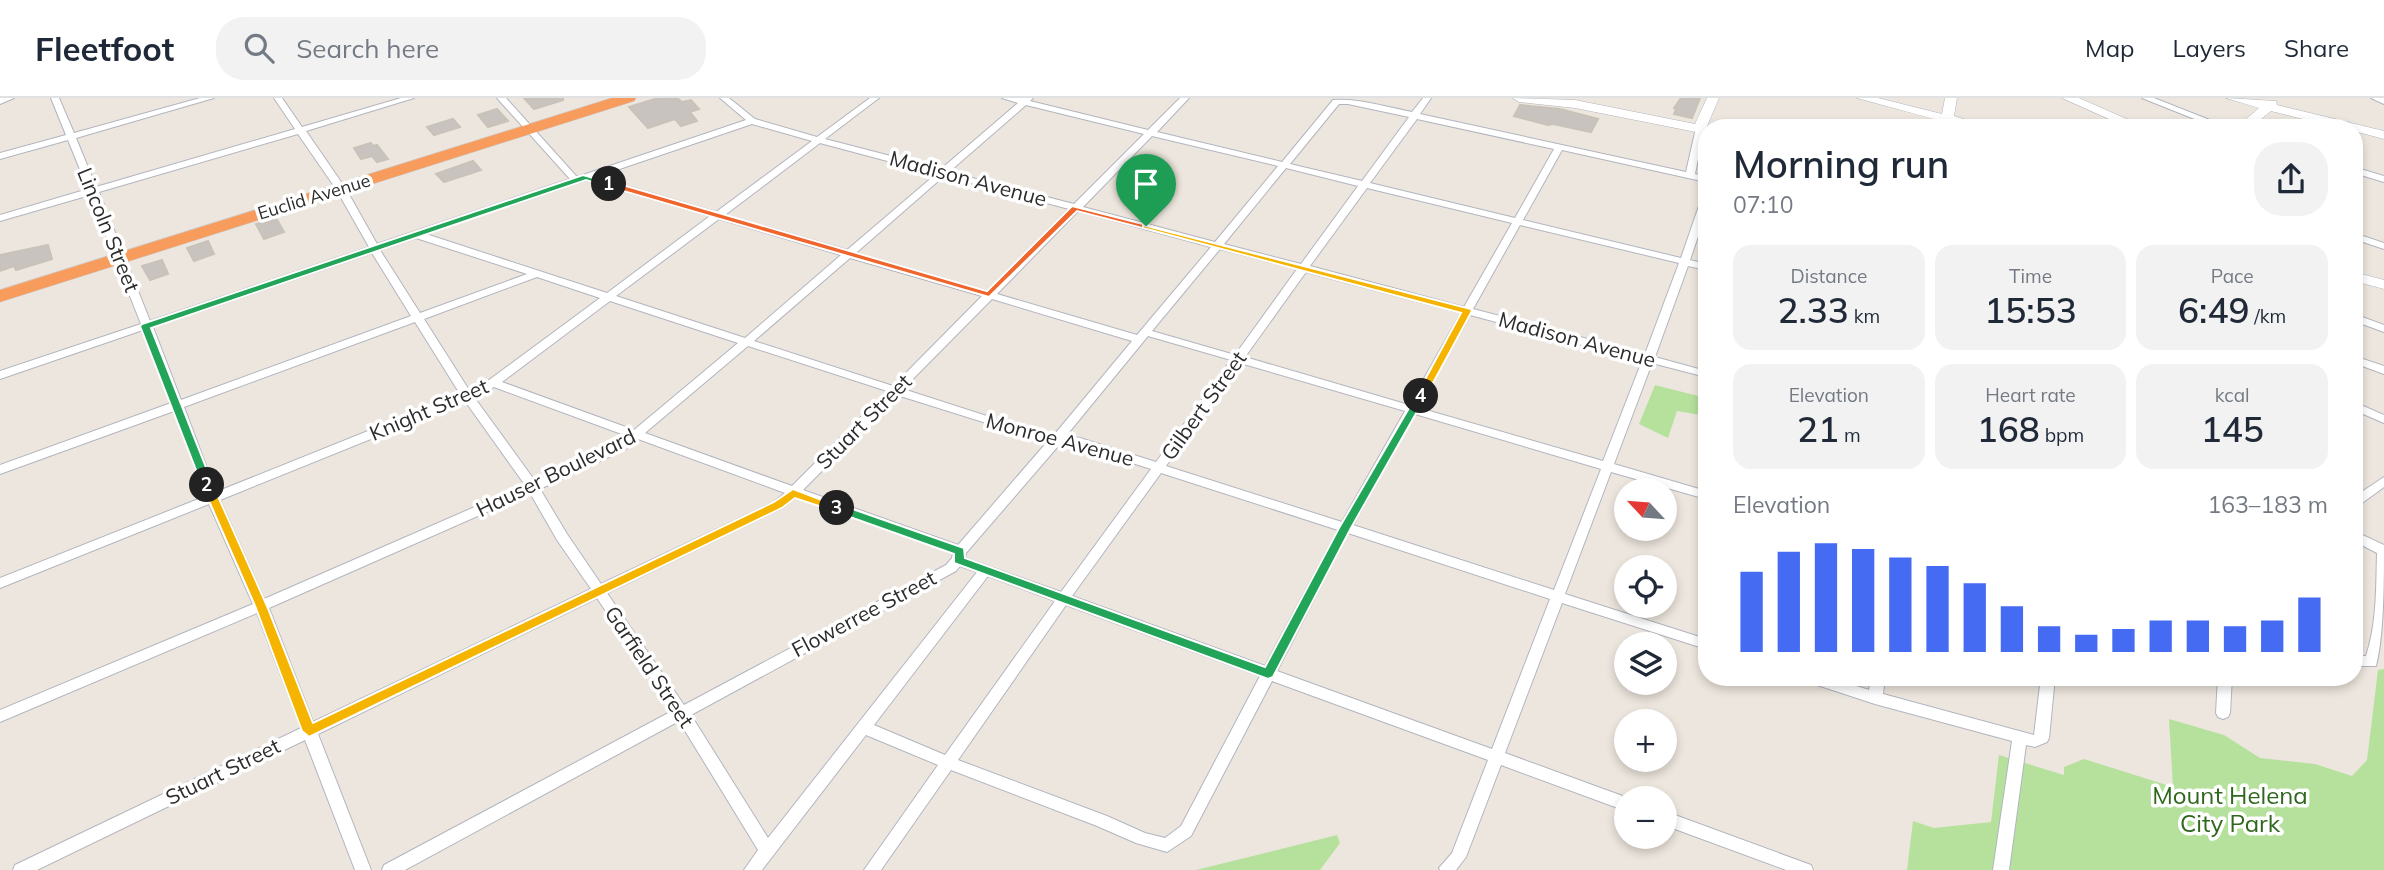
<!DOCTYPE html>
<html lang="en">
<head>
<meta charset="utf-8">
<style>
	:root { --surface:#fff; --page:#f2f2f3; --text:#1f2937; --muted:#747a83; --line:#e0e1e3; --accent:#456bf3 }
	body { margin:0; font-family:Mulish,sans-serif; background:var(--page); color:var(--text); height:100vh; display:flex; flex-direction:column; font-size:26px; white-space:nowrap }
	* { box-sizing:border-box; margin:0 }
	p { font-size:23px; color:var(--muted) }
	.icon { flex:none; width:38px; height:38px; fill:none; stroke:currentColor; stroke-width:2; stroke-linecap:round; stroke-linejoin:round }
	.map { position:relative; flex:1; overflow:hidden }
	.drawer { position:absolute; left:1698px; top:21px; width:665px; height:567px; display:flex; flex-direction:column; background:var(--surface); border-radius:28px; box-shadow:0 4px 10px #0003 }
	.drawer>* { flex:none }
	.needle { width:46px; rotate:296deg }
	.buttons { position:absolute; left:1614px; top:380px; display:grid; gap:14px }
	.buttons a { display:grid; place-items:center; width:63px; height:63px; border-radius:50%; background:var(--surface); box-shadow:0 4px 10px #0003; font-size:35px }
	.pin { position:absolute; display:grid; place-items:center; width:60px; height:60px; color:#fff; margin:-72px -30px; border-radius:50% 50% 50% 0; rotate:-45deg; box-shadow:0 0 7px #0007 }
	.pin .icon { rotate:45deg }
	.km { position:absolute; width:35px; height:35px; margin:-18px; border-radius:50%; background:#222; color:#fff; font-size:19px; line-height:35px; text-align:center }
	.round { display:grid; place-items:center; flex:none; width:74px; height:74px; border-radius:28px; background:var(--page) }
	.summary { display:flex; align-items:center; justify-content:space-between; height:119px; padding:0 35px }
	h1 { font-size:38px; font-weight:600; line-height:52px }
	.metrics { display:grid; grid-template-columns:repeat(3,1fr); gap:10px; height:119px; padding:7px 35px }
	.metrics div { display:grid; align-content:center; border-radius:18px; background:var(--page); text-align:center }
	.metrics b { font-size:35px; font-weight:600 }
	.metrics small { font-size:19px; font-weight:400 }
	.metrics p { font-size:19px }
	.chart { height:196px; padding:14px 35px }
	.chart p { display:flex; justify-content:space-between }
	.chart svg { width:100%; height:126px; margin-top:7px; stroke:var(--accent); stroke-width:6 }
	header { display:flex; align-items:center; gap:42px; box-sizing:border-box; height:98px; padding:0 35px; background:var(--surface); border-bottom:2px solid var(--line) }
	header strong { font-size:33px }
	nav { display:flex; gap:38px; margin-inline-start:auto; font-size:24px }
	.search { width:490px; height:63px; background:var(--page); display:flex; align-items:center; gap:18px; box-sizing:border-box; padding:0 24px; border-radius:28px; color:var(--muted); font-size:26px }
	.map>svg:first-child { display:block }
	.green { fill:#b6e19d }
	.building { fill:#c8c3be; stroke:#c8c2b8; stroke-width:2 }
	.lines { fill:none; stroke-linecap:round; stroke-linejoin:round }
	.street-casing { stroke:#b2b5be; stroke-width:2 }
	.secondary-casing { stroke:#b2b5be; stroke-width:1 }
	.highway-casing { stroke:#c8c8c8; stroke-width:1 }
	.street { fill:#fff; fill-rule:evenodd }
	.secondary { fill:#fff; fill-rule:evenodd }
	.highway { fill:#f89c5e; fill-rule:evenodd }
	.split-1 { fill:#f0652b; stroke:#fff; stroke-width:2 }
	.split-2 { fill:#22a559; stroke:#fff; stroke-width:2 }
	.split-3 { fill:#f5b400; stroke:#fff; stroke-width:2 }
	.split-4 { fill:#22a559; stroke:#fff; stroke-width:2 }
	.split-5 { fill:#f5b400; stroke:#fff; stroke-width:2 }
	.labels { text-anchor:middle; stroke-width:7; stroke-linejoin:round; paint-order:stroke }
	.far-street-label { font-size:18px; fill:#2c2c2c; stroke:#fff }
	.street-label { font-size:21px; fill:#2c2c2c; stroke:#fff }
	.near-park-label { font-size:24px; fill:#2f671d; stroke:#fff }
</style>
</head>
<body>
<header>
<strong>Fleetfoot</strong>
<div class="search"><svg class="icon" aria-label="search" viewBox="0 0 24 24"><circle cx="10" cy="10" r="6"/><path d="M15 15l6 6"/></svg>Search here</div>
<nav><a>Map</a><a>Layers</a><a>Share</a></nav>
</header>
<div class="map">
<svg width="2384" height="772" viewBox="0 0 2384 772">
	<rect width="100%" height="100%" fill="#ede6de"/>
	<path class="green" d="M1655 287 1706 300V318L1677 313 1668 340 1639 326Z
		M2384 571V772H1907L1913 723 1934 730 1991 724 1999 657 2064 677V669L2084 661 2173 689 2169 621 2224 637 2260 660 2315 666 2352 678 2367 662 2378 572Z
		M1337 737 1340 745 1320 772H1196Z"/>
	<path class="building" d="M524 0H563V2L534 11Z
		M658 0H677L682 4 691 2 699 11 690 14 697 23 681 28 675 21 648 30 629 9Z
		M1681 0H1700L1692 20 1674 16 1676 11 1674 10Z
		M1520 7 1560 11 1598 21 1591 34 1553 26 1548 27 1514 18Z
		M497 11 508 23 488 29 478 17Z
		M453 21 460 29 434 37 427 29Z
		M371 45 373 48 377 47 388 61 377 64 372 58 361 61 354 50Z
		M473 63 481 72 444 84 436 76Z
		M276 120 284 134 264 141 256 126Z
		M208 143 214 156 194 163 187 150Z
		M48 147 52 161 16 172 14 168 0 173V157Z
		M162 162 168 176 150 182 142 168Z"/>
	<g class="lines">
		<defs>
			<path id="street" d="M0 0H14L0 6Z
				M51 0H59L74 35 200 0H214L76 40 96 89 295 31 274 0H282L302 29 401 0H414L306 33 346 91 377 146 570 81 497 0H506L577 79 746 22 720 0H729L755 21 817 39 870 0H879L825 41 941 71 1018 5 1002 0H1033L1030 3 1148 32 1180 0H1189L1157 34 1282 64 1333 2C1358 0 1387 9 1412 14L1423 0H1431L1420 16 1686 74 1696 30 1703 28 1704 30 1695 76 1706 78V84L1562 52 1523 122 1681 160 1701 102 1706 99V115L1690 162 1706 166V172L1688 168 1655 259 1706 273V279L1652 265 1614 366 1706 393V401L1611 374 1565 496 1706 541V551L1562 505 1505 655 1628 700H1626V713L1501 667 1466 759 1456 772H1440L1439 770 1452 755 1488 662 1272 583 1191 738 1167 754 1136 745 1097 728 951 672 881 772H864L938 667 866 637 762 772H744L758 752 679 623 405 772H382L384 767 672 613 597 500 318 636 371 772H355L305 642 37 772H13L15 767 301 630 257 515 0 624V612L253 506 209 406 0 490V480L206 398 174 313 0 376V367L171 305 143 232 0 281V273L141 226 90 97 0 123V117L88 91 68 42 0 61V55L66 37ZM1339 6H1348L1409 19 1362 83 1290 66ZM1026 7 1144 36 1074 106 949 74ZM1417 21 1554 51 1515 120 1370 85ZM752 26 812 43 716 114 596 79ZM298 36 336 91 369 149 150 223 99 94ZM1152 38 1278 68 1215 144 1083 109ZM820 45 936 76 847 152 725 117ZM1286 70 1358 88 1301 166 1224 146ZM944 78 1069 111 987 193 856 155ZM586 82 710 118 607 195 426 136ZM1367 90 1512 125 1464 209 1310 168ZM1078 113 1211 149 1137 237 997 196ZM719 121 841 157 745 240 616 198ZM1520 127 1679 165 1645 256 1473 211ZM416 140 527 176 420 215 380 152ZM1220 151 1297 171 1235 257 1152 233ZM372 155 411 218 181 302 153 229ZM850 160 982 198 893 288 754 243ZM1306 174 1461 215 1409 307 1245 259ZM537 179 600 200 489 282 469 292 424 221ZM992 201 1132 243 1054 337 1043 336 903 291ZM610 203 738 245 634 332 502 284ZM1470 217 1642 263 1603 363 1419 310ZM415 224 460 296 216 394 184 309ZM1148 238 1231 262 1156 364 1080 340 1066 338ZM748 248 887 293 792 388 645 335ZM1240 265 1405 313 1342 424 1166 368ZM494 289 627 338 618 345 535 383 474 299ZM897 297 1047 344 958 447 803 392ZM465 303 525 387 264 501 220 402ZM1415 316 1601 371 1554 492 1353 427ZM638 341 785 395 774 404 601 486 567 436 540 391 626 351ZM1060 346 1075 347 1151 371 1061 494 965 460 966 455ZM1161 375 1338 432 1265 568 1072 498ZM530 395 557 442 591 491 313 624 269 510ZM796 399 953 455 952 460 946 467 684 607 607 495 782 410ZM1348 435 1550 501 1492 651 1277 573ZM960 468 977 474 768 740 691 617 956 473ZM988 478 1055 503 945 657 874 627ZM1066 507 1260 578 1181 728 1165 740 1145 735 1107 718 958 662Z
				M2142 0H2154L2230 30H2217Z
				M2371 0H2384V6Z
				M2354 69 2384 78V84L2354 75Z
				M2354 135 2384 145V151L2354 141Z
				M2354 216 2384 227V234L2354 223Z
				M2354 258 2384 268V276L2354 265Z
				M2354 304 2384 317V325L2354 312Z
				M2384 379V389L2358 408 2354 409V399Z
				M2354 433 2384 447C2384 482 2384 538 2376 568H2354V558H2366C2377 525 2376 490 2377 455L2354 443Z
				M1803 579H1828L1869 592 1871 579H1885L1883 596 2034 637 2041 579H2055L2049 640 2047 644 2035 649 2026 647 2009 772H1993L2012 643 1875 606 1805 583Z
				M2218 579H2232L2230 615 2228 619 2223 621 2218 619 2216 615Z
				M1664 713 1811 767 1813 772H1786L1664 727Z"/>
			<path id="secondary" d="M1513 0 1575 2 1695 26 1707 0H1719L1707 28 1711 30H1706V36L1575 10 1519 4Z
				M1857 0H1878L1942 16 1945 0H1957L1954 18 1992 30H1969L1953 26 1952 30H1940L1941 23Z
				M2062 0H2079L2147 30H2129Z
				M2226 0 2276 3 2277 7 2384 33V41L2354 33V30H2339L2271 13 2250 30H2236L2259 10Z
				M2354 174 2384 182V191L2354 183Z"/>
			<path id="highway" d="M612 0H636L634 3 0 204V192Z"/>
		</defs>
		<use href="#street" class="street-casing"/>
		<use href="#secondary" class="secondary-casing"/>
		<use href="#highway" class="highway-casing"/>
		<use href="#street" class="street"/>
		<use href="#secondary" class="secondary"/>
		<use href="#highway" class="highway"/>
	</g>
	<path class="split-1" d="M609 83 987 193 1072 108 1151 128 1146 131 1077 113 989 199 606 88 605 86Z"/>
	<path class="split-2" d="M583 77 614 86 609 89 586 82 151 230 213 387 211 390H203L140 228 142 226Z"/>
	<path class="split-3" d="M207 383 213 387 267 508 313 625 774 404 793 391 843 410 837 414 795 400 782 410 309 639 302 633 255 508 202 387Z"/>
	<path class="split-4" d="M1421 294 1426 298 1351 430 1273 579 1268 581 954 465V456L833 413 831 410 837 406 841 407 964 450 965 460 1265 569 1339 430 1416 298Z"/>
	<path class="split-5" d="M1143 127 1471 211 1472 213 1426 298 1421 301 1416 298 1461 215 1143 130Z"/>
	<g class="labels">
		<g class="far-street-label">
			<text transform="translate(314 99) rotate(-17)" y="6">Euclid Avenue</text>
		</g>
		<g class="street-label">
			<text transform="translate(968 81) rotate(15)" y="7">Madison Avenue</text>
			<text transform="translate(108 132) rotate(68)" y="7">Lincoln Street</text>
			<text transform="translate(1577 242) rotate(15)" y="7">Madison Avenue</text>
			<text transform="translate(1204 308) rotate(-54)" y="7">Gilbert Street</text>
			<text transform="translate(429 312) rotate(-23)" y="7">Knight Street</text>
			<text transform="translate(864 324) rotate(-45)" y="7">Stuart Street</text>
			<text transform="translate(1060 342) rotate(15)" y="7">Monroe Avenue</text>
			<text transform="translate(556 375) rotate(-26)" y="7">Hauser Boulevard</text>
			<text transform="translate(864 516) rotate(-28)" y="7">Flowerree Street</text>
			<text transform="translate(649 569) rotate(56)" y="7">Garfield Street</text>
			<text transform="translate(223 674) rotate(-26)" y="7">Stuart Street</text>
		</g>
		<g class="near-park-label">
			<text x="2230" y="706">Mount Helena<tspan x="2230" dy="28">City Park</tspan></text>
		</g>
	</g>
</svg>
<div class="buttons">
<a><svg class="needle" viewBox="-14 -14 28 28"><path d="M0-13l5 13h-10z" fill="#e53935"/><path d="M0 13l5-13h-10z" fill="#747a83"/></svg></a>
<a><svg class="icon" aria-label="locate" viewBox="0 0 24 24"><circle cx="12" cy="12" r="6"/><path d="M12 2v4M12 18v4M2 12h4M18 12h4"/></svg></a>
<a><svg class="icon" aria-label="layers" viewBox="0 0 24 24"><path d="M12 4l9 5-9 5-9-5zM3 14l9 5 9-5"/></svg></a>
<a>+</a>
<a>−</a>
</div>
<div class="pin" style="left:1146px;top:128px;background:#1e9e55"><svg class="icon" aria-label="arrive" viewBox="0 0 24 24"><path d="M6 21V4h12l-3 4 3 4H6"/></svg></div>
<b class="km" style="left:609px;top:86px">1</b>
<b class="km" style="left:207px;top:387px">2</b>
<b class="km" style="left:837px;top:410px">3</b>
<b class="km" style="left:1421px;top:298px">4</b>
<section class="drawer">
<div class="summary"><div><h1>Morning run</h1><p>07:10</p></div><a class="round"><svg class="icon" aria-label="share" viewBox="0 0 24 24"><path d="M12 15V3M7 8l5-5 5 5M5 13v7h14v-7"/></svg></a></div>
<div class="metrics">
<div><p>Distance</p><b>2.33<small> km</small></b></div>
<div><p>Time</p><b>15:53</b></div>
<div><p>Pace</p><b>6:49<small> /km</small></b></div>
</div>
<div class="metrics">
<div><p>Elevation</p><b>21<small> m</small></b></div>
<div><p>Heart rate</p><b>168<small> bpm</small></b></div>
<div><p>kcal</p><b>145</b></div>
</div>
<div class="chart"><p><span>Elevation</span>163–183 m</p>
<svg viewBox="0 0 160 44" preserveAspectRatio="none"><path d="M5 44V16M15 44V9M25 44V6M35 44V8M45 44V11M55 44V14M65 44V20M75 44V28M85 44V35M95 44V38M105 44V36M115 44V33M125 44V33M135 44V35M145 44V33M155 44V25"/></svg>
</div>
</section>
</div>
</body>
</html>
